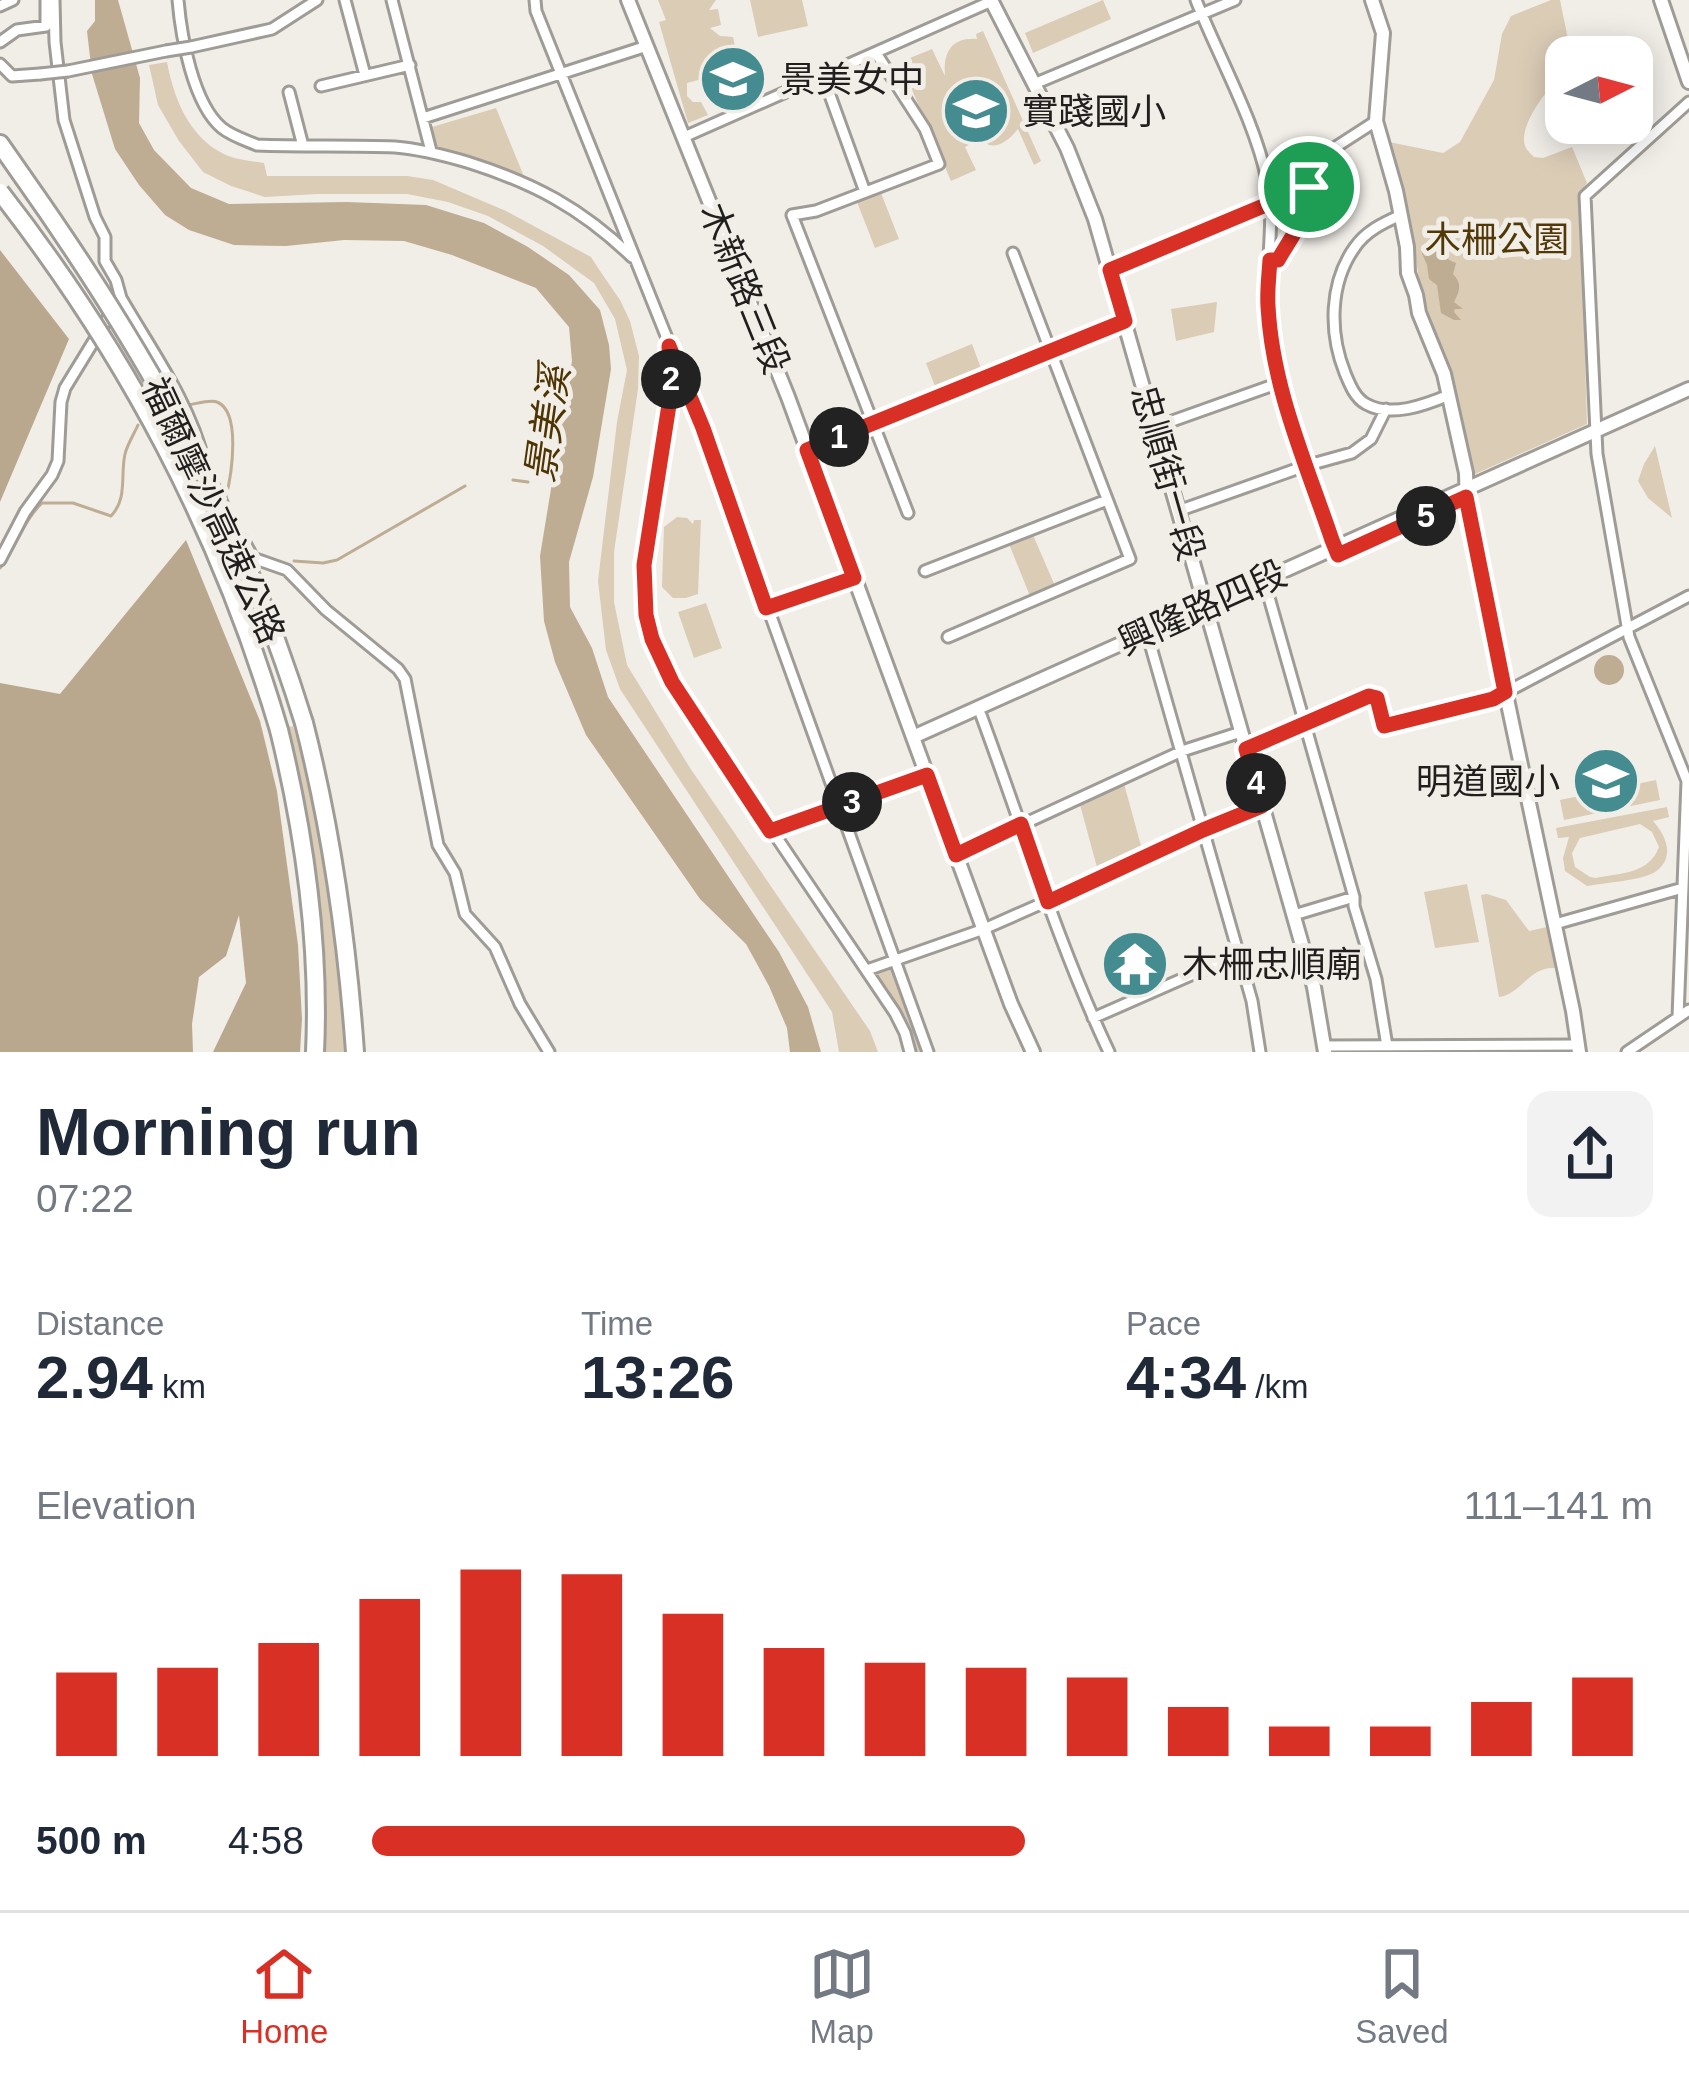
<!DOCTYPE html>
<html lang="en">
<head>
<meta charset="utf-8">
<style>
	:root { --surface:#fff; --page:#f2f2f3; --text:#1f2937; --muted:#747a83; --line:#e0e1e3; --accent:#d93025 }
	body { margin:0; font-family:Arial,"Noto Sans TC",sans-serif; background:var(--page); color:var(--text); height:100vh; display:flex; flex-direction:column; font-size:45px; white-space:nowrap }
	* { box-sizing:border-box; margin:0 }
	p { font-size:39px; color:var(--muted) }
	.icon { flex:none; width:66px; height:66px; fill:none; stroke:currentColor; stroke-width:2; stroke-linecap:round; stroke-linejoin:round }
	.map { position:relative; height:1052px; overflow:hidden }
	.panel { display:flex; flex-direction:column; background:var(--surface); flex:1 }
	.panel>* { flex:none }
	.needle { width:78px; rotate:84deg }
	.fabs { position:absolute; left:1545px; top:36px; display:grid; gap:24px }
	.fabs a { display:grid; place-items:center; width:108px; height:108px; border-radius:24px; background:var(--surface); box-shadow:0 6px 30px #0003; font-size:60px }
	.pin { position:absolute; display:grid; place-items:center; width:102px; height:102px; color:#fff; margin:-51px; border:6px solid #fff; border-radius:50%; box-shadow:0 3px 12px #0007 }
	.km { position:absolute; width:60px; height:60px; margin:-30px; border-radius:50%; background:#222; color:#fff; font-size:33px; line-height:60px; text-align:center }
	.round { display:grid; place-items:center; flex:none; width:126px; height:126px; border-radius:24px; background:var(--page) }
	.summary { display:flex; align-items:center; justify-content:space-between; height:204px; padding:0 36px }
	h1 { font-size:66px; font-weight:700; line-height:90px }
	.figures { display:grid; grid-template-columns:repeat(3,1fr); gap:18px; height:204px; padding:12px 36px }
	.figures div { display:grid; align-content:center }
	.figures b { font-size:60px; font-weight:700 }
	.figures small { font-size:33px; font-weight:400 }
	.figures p { font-size:33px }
	.chart { height:336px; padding:24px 36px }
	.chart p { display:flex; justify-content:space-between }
	.chart svg { width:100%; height:216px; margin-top:12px; stroke:var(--accent); stroke-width:6 }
	ul { padding:0 36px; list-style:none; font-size:39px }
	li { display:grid; grid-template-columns:192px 144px 1fr; align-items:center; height:90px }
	li i { height:30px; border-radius:15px; background:var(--accent) }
	.tab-bar { display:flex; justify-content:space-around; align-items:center; height:168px; border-top:3px solid var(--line); background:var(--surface); font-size:33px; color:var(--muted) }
	.tab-bar a { display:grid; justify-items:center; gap:6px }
	.tab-bar .current { color:var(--accent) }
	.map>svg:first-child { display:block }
	.green { fill:#dbccb6; fill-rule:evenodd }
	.forest { fill:#b9a78e }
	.water { fill:#beac93 }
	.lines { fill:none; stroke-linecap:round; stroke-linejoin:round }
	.stream { stroke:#beac93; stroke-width:3 }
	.street-casing { stroke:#9f9c97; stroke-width:15 }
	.secondary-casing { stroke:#9f9c97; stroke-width:18 }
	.highway-casing { stroke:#9f9c97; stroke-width:22 }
	.street { stroke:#fff; stroke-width:9 }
	.secondary { stroke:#fff; stroke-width:12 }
	.highway { stroke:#fff; stroke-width:16 }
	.street-bridge-casing { stroke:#9f9c97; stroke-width:15; stroke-linecap:butt }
	.highway-bridge-casing { stroke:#9f9c97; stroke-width:22; stroke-linecap:butt }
	.street-bridge { stroke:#fff; stroke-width:9 }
	.highway-bridge { stroke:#fff; stroke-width:16 }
	.route-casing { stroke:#fff; stroke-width:24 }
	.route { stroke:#d93025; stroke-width:15 }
	.labels { text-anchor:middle; stroke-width:10; stroke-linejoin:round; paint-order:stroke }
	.poi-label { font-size:36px; fill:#201f1d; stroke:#f1eee8; text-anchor:start }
	.park-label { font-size:36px; fill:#523807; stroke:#f1eee8 }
	.street-label { font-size:36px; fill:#201f1d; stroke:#f1eee8 }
	.water-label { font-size:39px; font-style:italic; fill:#4f3403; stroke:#f1eee8 }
</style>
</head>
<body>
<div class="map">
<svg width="1689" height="1052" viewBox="0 0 1689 1052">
	<rect width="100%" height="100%" fill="#f1eee8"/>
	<path class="green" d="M658 0H716L709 10 718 9 721 25 710 28 720 36 733 37 740 69 687 83V96L693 102H701L708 115 688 123 659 22 666 20Z
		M750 0H802L808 26 758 37Z
		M1103 0 1111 19 1033 53 1025 33Z
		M1551 0H1560L1569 44H1584L1580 57H1566V72C1550 85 1524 118 1524 139 1524 148 1528 151 1534 157L1543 158 1572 147 1587 183 1580 193 1587 424 1473 475 1451 377 1427 336 1416 259 1389 142 1443 153 1460 142 1494 80 1502 34 1511 16Z
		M983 31 1041 161 1034 165 1018 129C982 174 965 115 950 89L972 143 965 147 976 170 951 181 900 62 932 49 945 76C943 53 951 37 977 39L976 34Z
		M167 62C174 99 189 138 226 155 237 160 252 161 264 163L267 176H407L433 180 506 211 591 257 598 268 620 300 630 321 639 356 638 389 614 552V602L627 665 690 768 870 1031 878 1052H839L832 1012 620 689 606 650 598 581 617 422 627 370 615 319 594 283 543 246 488 216 448 202 407 194H318L265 197 231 186 203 172 179 141 158 105 149 65Z
		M496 108 525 179 437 147 432 127Z
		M881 193 899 239 875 248 857 202Z
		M1217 302 1214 332 1176 341 1171 309Z
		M972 344 982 371 936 389 926 363Z
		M1655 446 1672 518 1648 498 1638 481 1644 464Z
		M677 517 687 518 693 524 694 520H701L698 594 686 598H673L662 587 664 527Z
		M1033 535 1055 586 1030 596 1009 544Z
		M706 603 722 648 694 658 678 612Z
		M293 726C323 831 344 943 344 1052H322L284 729Z
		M1123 780 1143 853 1098 871 1079 801Z
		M1656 780 1660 800 1564 820 1560 800Z
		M1667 807 1669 817 1653 821C1666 835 1676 858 1655 872 1643 880 1604 883 1587 886L1565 871 1563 858 1569 837 1558 838 1556 828ZM1640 824 1652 832 1659 847C1649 874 1621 873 1596 878L1590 877 1575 867 1572 853 1580 838Z
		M1467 884 1479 942 1435 948 1424 892Z
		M1487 894 1506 900 1529 931 1547 927 1555 968C1529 966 1522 994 1499 997L1481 895Z
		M892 966 923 1052H917L901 1014 874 971Z"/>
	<path class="forest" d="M0 250 69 339 0 502Z
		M186 540 260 721 277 791 298 945 302 1019 300 1052H213L246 983 239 915 226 956 199 977 192 1024 193 1052H0V683L60 694Z"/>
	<path class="water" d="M95 0H118L140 78 139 123 154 150 191 188 229 204 347 202 426 205 484 223 528 247 569 275 600 310 609 345 611 369 593 477 569 562 570 607 592 648 608 697 779 952 808 1007 821 1052H790L787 1028 769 986 746 944 700 899 586 735 555 662 544 621 540 556 572 361 569 327 536 288 452 255 404 241 344 240 286 246 234 245 189 230 165 215 139 185 115 149 92 74 87 31 95 21Z
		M1432 245 1441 246 1449 260 1456 263 1453 274C1462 283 1460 291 1454 302L1463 309H1455L1454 312 1461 320H1454L1441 313 1437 285 1429 279 1427 265 1421 251 1425 246Z
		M1594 670a15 15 0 1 1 30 0a15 15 0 1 1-30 0Z"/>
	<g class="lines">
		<path class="stream" d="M188 405C196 404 210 399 217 402 242 412 231 477 226 497
			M513 480 528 482
			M294 561 323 563 337 560 465 486
			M0 568C16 548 23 521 42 503H73L111 516C128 498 120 476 125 454 127 445 134 434 138 425"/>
		<defs>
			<path id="street" d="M54 0 55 42 64 120 95 217 105 237V261L116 280 121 298C151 350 190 403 204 462
				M178 0C181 36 193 104 222 128 232 136 245 140 257 145 303 147 349 145 395 147 420 149 443 155 467 162 534 183 581 208 632 257
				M345 0 365 75
				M392 0 431 151
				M535 0 536 11 703 428 928 1052
				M1196 0C1218 56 1255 121 1267 180 1276 223 1265 265 1268 308 1274 394 1308 475 1338 555
				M0 6 13 0
				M0 42 17 30 46 26V0
				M191 47 272 29 317 0
				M876 53 925 129 939 164 816 211 792 215 908 513
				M0 64 12 76 40 74
				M68 71 166 51
				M823 76 865 192
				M1034 84 1235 0
				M321 86 410 65
				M289 92 303 146
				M423 118 647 46
				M684 137 992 1
				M1401 215C1383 223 1366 231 1355 247 1329 283 1329 333 1345 373 1350 385 1355 398 1366 404 1391 418 1425 405 1449 395
				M1270 259H1278L1309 208 1328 152 1376 121
				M1110 270 1309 187 1316 181
				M670 357 671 392 644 565 646 615 652 639 672 682 895 1013 905 1033 910 1052
				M1154 423 1161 425 1279 383
				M807 450 1125 321
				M1178 511 1305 466 1352 453 1371 439 1386 409
				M244 541 253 558 287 570 326 610 398 669 405 679 438 845 455 873 465 914 495 947 520 1004 549 1052
				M0 560 25 512 52 475 58 461 61 402 65 388 111 313
				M925 571 1107 500
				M1255 583 1266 587 1270 601 1354 897V906L1376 979 1387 1046
				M766 608 854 577
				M948 637 1130 559 1013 253
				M1149 640 1252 1001 1260 1052
				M981 715C1023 828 1058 944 1109 1052
				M1246 749 1369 696H1373L1378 701 1384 726 1493 699 1689 596
				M770 831 927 774
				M956 855 1182 751 1241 732
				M1294 915 1354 897
				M1555 924 1683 888
				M867 970 984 929 1263 806
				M1678 1017 1687 781 1629 637 1597 454 1585 196 1689 102
				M1093 1018 1239 954
				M1325 1046 1578 1045
				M1627 1052 1689 1010"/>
			<path id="secondary" d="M628 0 788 397 1011 1004 1033 1052
				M991 0 1067 148 1095 219 1314 987 1325 1052
				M1372 0 1383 33 1376 121 1396 191 1407 247 1408 273 1416 295 1419 313 1444 374 1466 473 1467 510 1573 1011 1579 1052
				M1661 0 1689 82
				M913 737 1689 389"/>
			<path id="highway" d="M0 144 23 177
				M304 723C332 832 347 940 355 1052
				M279 730C305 836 320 943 315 1052"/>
		</defs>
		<use href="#street" class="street-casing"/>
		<use href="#secondary" class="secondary-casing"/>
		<use href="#highway" class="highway-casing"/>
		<use href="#street" class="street"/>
		<use href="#secondary" class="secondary"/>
		<use href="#highway" class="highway"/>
		<defs>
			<path id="street-bridge" d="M166 51 191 47
				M40 74 68 71"/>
			<path id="highway-bridge" d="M23 177C146 351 241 518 304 723
				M0 192C128 356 220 530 279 730"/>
		</defs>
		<use href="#street-bridge" class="street-bridge-casing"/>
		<use href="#highway-bridge" class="highway-bridge-casing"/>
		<use href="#street-bridge" class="street-bridge"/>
		<use href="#highway-bridge" class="highway-bridge"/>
	</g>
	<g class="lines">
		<defs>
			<path id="route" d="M1316 181C1312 210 1293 234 1278 260H1270C1269 275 1267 291 1268 306 1272 388 1306 463 1332 540L1338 555 1466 497 1505 692 1493 699 1384 726 1377 698 1369 696 1246 749 1262 806 1203 830 1048 902 1021 824 956 855 927 775 770 831 672 682 652 639 646 615 644 565 671 392 669 346 703 428 766 608 854 578 807 450 1125 321 1110 270 1309 187Z"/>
		</defs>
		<use href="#route" class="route-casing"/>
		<use href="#route" class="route"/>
	</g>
	<defs>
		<symbol id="school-disc" viewBox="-11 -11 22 22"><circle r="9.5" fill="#458c91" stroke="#f1eee8"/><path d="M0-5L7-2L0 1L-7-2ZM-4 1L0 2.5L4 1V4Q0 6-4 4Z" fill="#fff"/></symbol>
		<symbol id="temple-disc" viewBox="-11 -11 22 22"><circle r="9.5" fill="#458c91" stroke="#f1eee8"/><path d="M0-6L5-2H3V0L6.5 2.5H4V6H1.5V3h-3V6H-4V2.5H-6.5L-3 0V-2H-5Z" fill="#fff"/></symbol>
	</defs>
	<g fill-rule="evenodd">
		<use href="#school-disc" x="695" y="41" width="76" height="76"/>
		<use href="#school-disc" x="938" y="73" width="76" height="76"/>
		<use href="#school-disc" x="1568" y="743" width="76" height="76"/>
		<use href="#temple-disc" x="1097" y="926" width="76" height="76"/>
	</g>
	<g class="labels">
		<g class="poi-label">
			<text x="780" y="92">景美女中</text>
			<text x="1022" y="124">實踐國小</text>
			<text x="1560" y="794" text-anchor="end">明道國小</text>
			<text x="1182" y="977">木柵忠順廟</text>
		</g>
		<g class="park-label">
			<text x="1497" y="252">木柵公園</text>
		</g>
		<g class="street-label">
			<text transform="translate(745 288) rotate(68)" y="13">木新路三段</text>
			<text transform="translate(1168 473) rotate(74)" y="13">忠順街一段</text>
			<text transform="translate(214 510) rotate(65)" y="13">福爾摩沙高速公路</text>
			<text transform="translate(1202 607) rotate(-24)" y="13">興隆路四段</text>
		</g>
		<g class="water-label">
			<text transform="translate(547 424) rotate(-82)" y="14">景美溪</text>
		</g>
	</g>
</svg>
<div class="fabs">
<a><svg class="needle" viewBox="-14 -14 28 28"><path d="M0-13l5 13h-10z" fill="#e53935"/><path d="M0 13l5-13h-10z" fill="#747a83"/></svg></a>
</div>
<div class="pin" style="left:1309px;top:187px;background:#1e9e55"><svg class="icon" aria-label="arrive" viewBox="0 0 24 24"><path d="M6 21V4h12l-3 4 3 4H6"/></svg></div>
<b class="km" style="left:839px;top:437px">1</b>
<b class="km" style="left:671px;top:379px">2</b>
<b class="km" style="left:852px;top:802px">3</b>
<b class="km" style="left:1256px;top:783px">4</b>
<b class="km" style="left:1426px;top:516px">5</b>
</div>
<section class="panel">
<div class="summary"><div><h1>Morning run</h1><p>07:22</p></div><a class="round"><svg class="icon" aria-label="share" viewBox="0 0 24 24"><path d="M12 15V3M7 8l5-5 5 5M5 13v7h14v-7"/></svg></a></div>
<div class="figures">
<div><p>Distance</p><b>2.94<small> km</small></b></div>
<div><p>Time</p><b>13:26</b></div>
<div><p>Pace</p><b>4:34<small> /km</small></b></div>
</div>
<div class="chart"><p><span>Elevation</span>111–141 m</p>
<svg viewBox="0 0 160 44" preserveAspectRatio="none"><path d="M5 44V27M15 44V26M25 44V21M35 44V12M45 44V6M55 44V7M65 44V15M75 44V22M85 44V25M95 44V26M105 44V28M115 44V34M125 44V38M135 44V38M145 44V33M155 44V28"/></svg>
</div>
<ul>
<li><b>500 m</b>4:58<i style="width:51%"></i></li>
</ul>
</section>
<nav class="tab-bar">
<a class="current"><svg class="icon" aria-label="home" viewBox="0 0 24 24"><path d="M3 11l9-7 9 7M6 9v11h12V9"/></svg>Home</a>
<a><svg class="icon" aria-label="map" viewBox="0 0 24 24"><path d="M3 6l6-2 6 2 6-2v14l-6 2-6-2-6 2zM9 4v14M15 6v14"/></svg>Map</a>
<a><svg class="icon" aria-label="saved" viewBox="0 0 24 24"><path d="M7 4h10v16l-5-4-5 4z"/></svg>Saved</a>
</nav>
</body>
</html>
